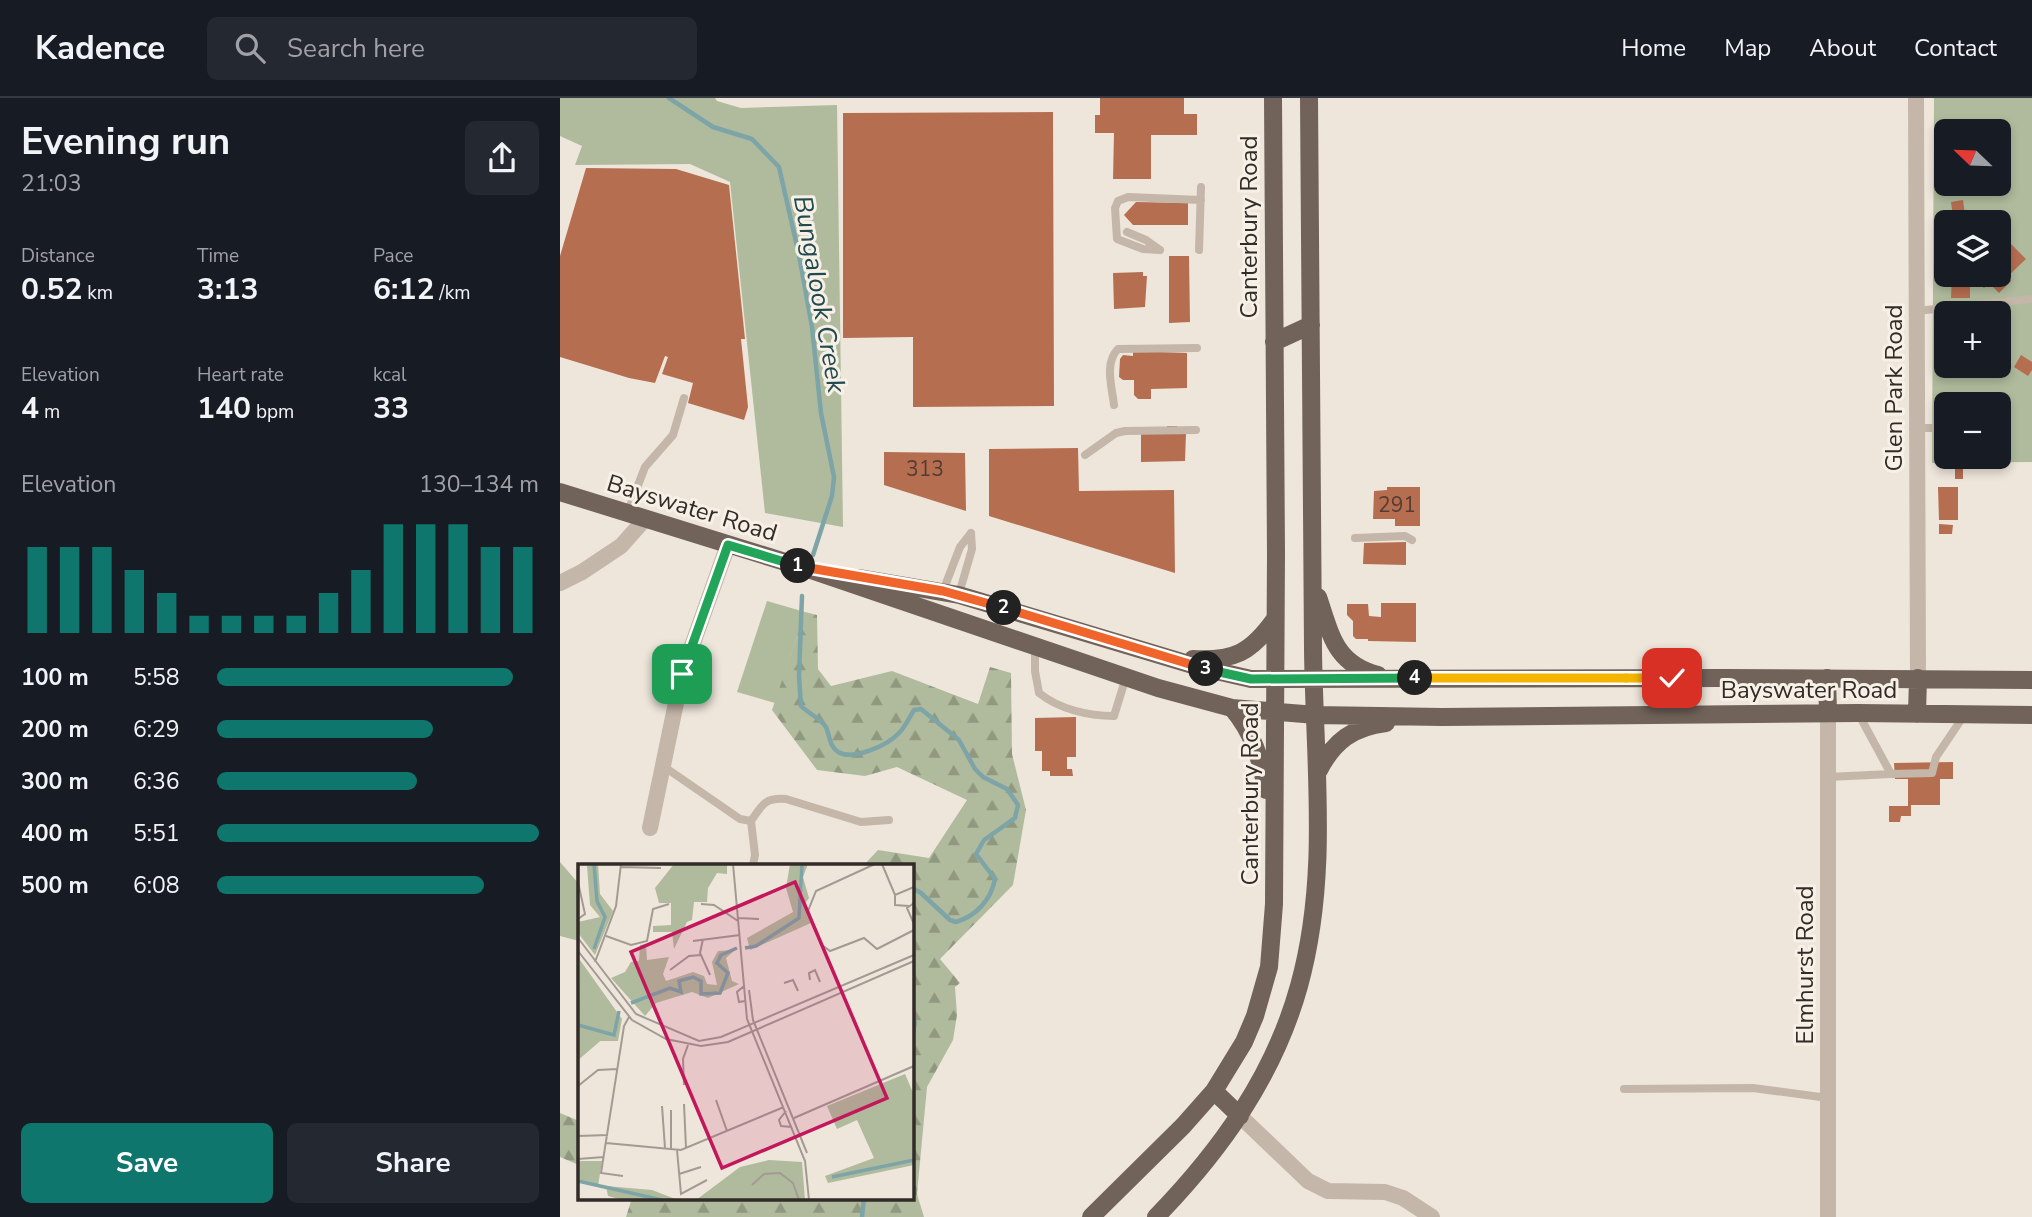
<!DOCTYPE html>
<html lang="en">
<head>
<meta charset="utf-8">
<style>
	:root { --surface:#171b24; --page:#242831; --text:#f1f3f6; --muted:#9ea1a6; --line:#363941; --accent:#0f766e }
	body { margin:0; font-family:"Nunito Sans",sans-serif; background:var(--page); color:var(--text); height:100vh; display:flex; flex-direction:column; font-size:26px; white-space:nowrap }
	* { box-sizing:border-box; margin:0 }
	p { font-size:23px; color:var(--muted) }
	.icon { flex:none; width:38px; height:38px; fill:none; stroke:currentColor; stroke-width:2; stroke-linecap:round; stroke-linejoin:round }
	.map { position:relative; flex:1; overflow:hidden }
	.details { display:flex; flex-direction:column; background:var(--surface); width:560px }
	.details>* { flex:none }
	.needle { width:46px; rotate:293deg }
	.fabs { position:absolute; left:1374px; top:21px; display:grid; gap:14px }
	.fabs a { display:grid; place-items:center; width:77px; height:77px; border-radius:10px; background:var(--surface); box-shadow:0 4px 10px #0003; font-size:35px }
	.pin { position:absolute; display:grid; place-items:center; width:60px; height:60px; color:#fff; margin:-30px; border-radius:14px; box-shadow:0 4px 10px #0006 }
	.km { position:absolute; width:35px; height:35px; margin:-18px; border-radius:50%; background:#222; color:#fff; font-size:19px; line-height:35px; text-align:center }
	.round { display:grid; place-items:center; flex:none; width:74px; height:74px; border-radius:10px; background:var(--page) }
	.headline { display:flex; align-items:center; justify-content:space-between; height:119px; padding:0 21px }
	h1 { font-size:38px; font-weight:700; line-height:52px }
	.metrics { display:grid; grid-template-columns:repeat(3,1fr); gap:10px; height:119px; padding:7px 21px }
	.metrics div { display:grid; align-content:center }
	.metrics b { font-size:30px; font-weight:700 }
	.metrics small { font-size:19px; font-weight:400 }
	.metrics p { font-size:19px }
	.chart { height:196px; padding:14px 21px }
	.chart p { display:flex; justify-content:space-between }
	.chart svg { width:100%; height:126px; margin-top:7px; stroke:var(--accent); stroke-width:6 }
	.action { display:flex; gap:14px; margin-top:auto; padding:14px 21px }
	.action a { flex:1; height:80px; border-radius:10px; background:var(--accent); color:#fff; font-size:28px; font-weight:700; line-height:80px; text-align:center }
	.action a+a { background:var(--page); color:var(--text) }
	ul { padding:0 21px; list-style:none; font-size:23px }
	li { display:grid; grid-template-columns:112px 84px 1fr; align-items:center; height:52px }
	li i { height:18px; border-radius:9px; background:var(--accent) }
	header { display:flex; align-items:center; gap:42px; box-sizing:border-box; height:98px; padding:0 35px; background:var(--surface); border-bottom:2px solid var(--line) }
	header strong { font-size:33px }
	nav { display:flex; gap:38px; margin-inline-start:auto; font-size:24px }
	.search { width:490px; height:63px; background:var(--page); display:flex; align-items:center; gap:18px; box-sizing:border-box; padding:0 24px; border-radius:10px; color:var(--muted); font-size:26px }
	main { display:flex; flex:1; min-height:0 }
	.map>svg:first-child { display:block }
	.green { fill:#b0bb9d; fill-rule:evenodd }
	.forest { fill:url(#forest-firs) }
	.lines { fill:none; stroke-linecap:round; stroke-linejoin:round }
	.stream { stroke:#7da4a7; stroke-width:4.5 }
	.building { fill:#b66e50 }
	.lane { stroke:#c4b6a8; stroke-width:8 }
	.street { stroke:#c4b6a8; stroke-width:16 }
	.primary { stroke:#72635a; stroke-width:18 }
	.split-1-casing { stroke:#fff; stroke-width:14 }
	.split-2-casing { stroke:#fff; stroke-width:14 }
	.split-3-casing { stroke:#fff; stroke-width:14 }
	.split-4-casing { stroke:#fff; stroke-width:14 }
	.split-5-casing { stroke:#fff; stroke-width:14 }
	.split-6-casing { stroke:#fff; stroke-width:14 }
	.split-1 { stroke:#22a559; stroke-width:9 }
	.split-2 { stroke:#f0652b; stroke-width:9 }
	.split-3 { stroke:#f0652b; stroke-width:9 }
	.split-4 { stroke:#22a559; stroke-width:9 }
	.split-5 { stroke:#f5b400; stroke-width:9 }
	.split-6 { stroke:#f5b400; stroke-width:9 }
	.labels { text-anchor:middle; stroke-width:6; stroke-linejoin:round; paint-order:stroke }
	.number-label { font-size:21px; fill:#533c31 }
	.street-label { font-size:24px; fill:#322b27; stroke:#f6f0e6 }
	.water-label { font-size:26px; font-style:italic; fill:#224a4e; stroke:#f6f0e6 }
	.inset-river { fill:none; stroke:#7da4a7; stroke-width:3.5 }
	.inset-road { fill:none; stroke:#a39b93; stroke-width:2 }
	.view { fill:#c2185b; fill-opacity:0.15; stroke:#c2185b; stroke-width:3.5 }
	.inset-edge { fill:none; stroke:#322b27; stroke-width:3.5 }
</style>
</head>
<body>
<header>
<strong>Kadence</strong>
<div class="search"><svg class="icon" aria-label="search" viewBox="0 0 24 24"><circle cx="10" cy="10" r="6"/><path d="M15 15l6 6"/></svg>Search here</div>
<nav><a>Home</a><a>Map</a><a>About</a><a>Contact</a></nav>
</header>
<main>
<section class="details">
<div class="headline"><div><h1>Evening run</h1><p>21:03</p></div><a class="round"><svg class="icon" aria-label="share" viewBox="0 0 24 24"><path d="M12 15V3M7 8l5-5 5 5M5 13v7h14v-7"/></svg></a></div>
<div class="metrics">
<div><p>Distance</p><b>0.52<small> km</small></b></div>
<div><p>Time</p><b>3:13</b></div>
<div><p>Pace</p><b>6:12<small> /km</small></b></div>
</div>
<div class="metrics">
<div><p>Elevation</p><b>4<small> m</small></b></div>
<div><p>Heart rate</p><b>140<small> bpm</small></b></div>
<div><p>kcal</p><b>33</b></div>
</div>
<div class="chart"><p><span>Elevation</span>130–134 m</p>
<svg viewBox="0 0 160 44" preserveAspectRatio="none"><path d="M5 44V14M15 44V14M25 44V14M35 44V22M45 44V30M55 44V38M65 44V38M75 44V38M85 44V38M95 44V30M105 44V22M115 44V6M125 44V6M135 44V6M145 44V14M155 44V14"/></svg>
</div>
<ul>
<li><b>100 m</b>5:58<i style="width:92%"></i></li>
<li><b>200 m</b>6:29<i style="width:67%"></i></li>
<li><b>300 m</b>6:36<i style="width:62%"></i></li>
<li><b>400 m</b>5:51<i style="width:100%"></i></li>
<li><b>500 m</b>6:08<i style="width:83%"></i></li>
</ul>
<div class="action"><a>Save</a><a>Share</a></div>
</section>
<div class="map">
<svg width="1472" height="1119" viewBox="0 0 1472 1119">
	<defs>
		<pattern id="forest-firs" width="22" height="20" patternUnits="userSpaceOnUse" patternTransform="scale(1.75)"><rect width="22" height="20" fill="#b0bb9d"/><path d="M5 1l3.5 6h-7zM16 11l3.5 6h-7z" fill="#909880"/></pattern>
	</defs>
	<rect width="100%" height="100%" fill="#eee6db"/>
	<path class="green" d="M0 0H155L157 3 181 10 277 7 283 429 205 415 170 84 130 66 15 67 22 48 0 38Z
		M1374 0H1472V364L1372 365ZM1386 33H1438V86H1386ZM1386 124H1438V177H1386ZM1386 215H1438V268H1386ZM1386 306H1438V359H1386Z
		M207 503 245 514 215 605 177 594Z
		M0 764 19 786V843L0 838Z"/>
	<path class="forest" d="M245 514 257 517 258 571 271 588 332 573 418 606 430 569 451 575 452 656 466 712 453 787 380 861 400 885 395 889 397 917 393 942 367 989 357 1096 364 1119H66L72 1100H352V767H304L318 752 369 760 407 702 337 669 305 678 257 672 212 612Z
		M0 1015 19 1023V1067L0 1059Z"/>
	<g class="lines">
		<path class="stream" d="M109 0 153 29 192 41 219 69 239 157 252 229 261 315 274 379 272 398 253 457
			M242 498 239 578 241 608C248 615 261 621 266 629 270 638 269 648 278 654 293 663 328 647 339 635 345 629 349 620 354 612L361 611 399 642 415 671 423 679 447 691 458 707 455 720 424 742 416 756 435 781C431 802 416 818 396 824L390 822 361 795 352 790
			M352 919 355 925 352 939
			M302 1119 304 1100"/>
	</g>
	<path class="building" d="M540 0H624V16H637V37H591V81H553L554 35H535V17H540Z
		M493 14 494 308 353 309V239L283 240V15Z
		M26 70 116 71 169 87 185 241H181L188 309 184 322 128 305 133 285 102 276 108 259 105 258 95 285 69 280 0 259V158Z
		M1403 102 1405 117 1393 119 1391 104Z
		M576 104 628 105V127H573L564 117Z
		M1438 133 1466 161 1447 179 1451 183 1439 195 1429 185 1424 190 1419 186H1410V200H1391L1392 177H1438Z
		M1386 137V158H1382L1381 138Z
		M609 158H629L630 224 609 225Z
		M583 174V178H587L585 209 554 211 553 175Z
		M573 253 627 255V290L591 291V301H578L574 297V282H563L559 279 560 261 563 257 573 258Z
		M1461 257 1472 264V272L1468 278 1454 269Z
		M607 328H617V334L626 335 625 363 581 364V335L607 334Z
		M518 350 519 393 614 392 615 475 429 418V351Z
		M324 354 405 355 406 413 324 387Z
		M1395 368H1403V381H1395Z
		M827 389H860V428H835V421H813L814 393 827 392Z
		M1378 389H1398V422H1379Z
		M1379 426 1393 427 1392 436H1379Z
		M846 444V467L803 466 804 445Z
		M821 505H856V544L808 543V541H796L793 538V523L787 517V506H808L809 518 821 519Z
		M516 619V659H507V671H512L513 678H490V673H482V653H475V620Z
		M1393 664V681H1380V707H1351V718H1341L1340 724H1329V708H1348V681H1335L1334 665Z"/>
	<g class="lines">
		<path class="lane" d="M567 134 586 142 600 152
			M600 152 583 151 557 141 555 110 558 103 568 99 641 102
			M639 152 641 89
			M1356 213 1472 201
			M554 307C552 289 544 265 558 251L637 250
			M1357 330H1386
			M525 357 556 335 565 333 636 332
			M67 416 85 369 113 337 124 300
			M795 440 845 438 852 442
			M383 493 400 449 411 435
			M399 496 412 451 411 435
			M475 547V573L479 595C499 611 528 618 554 618L566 579
			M1298 615 1331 676 1372 675 1376 659 1405 616
			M103 668 180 721 191 723C202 707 205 699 226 701L301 724 329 722
			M1268 679 1331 676
			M191 723 195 757 193 767
			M1064 991 1193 990 1268 1000"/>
		<path class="street" d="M1356 0 1358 580
			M0 485 22 474 61 448 85 421
			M90 730 122 576 168 447
			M680 1018 748 1083 768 1093 825 1094 843 1100 872 1119
			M1268 1119V615"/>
		<path class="primary" d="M714 244 751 227
			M0 394 251 472 598 590 672 610 756 617 882 619 1298 615 1472 617
			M299 480 399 497 639 569 691 581 1165 580 1472 582
			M758 499C771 537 775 566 818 577
			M633 561C674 563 691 555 715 521
			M1267 580 1268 615
			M672 610C693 635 701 661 706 692
			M1357 616 1358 580
			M759 672C774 643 793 629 826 625
			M654 993 680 1018
			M531 1119 623 1028 654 993 684 944 695 918 709 869 714 806 716 456 713 0
			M596 1119C661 1052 714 978 739 888 770 777 754 663 753 550 752 367 750 183 749 0"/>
	</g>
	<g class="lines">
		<defs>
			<path id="split-1" d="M122 576 168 447 238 468"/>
			<path id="split-2" d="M238 468 383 493 444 510"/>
			<path id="split-3" d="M444 510 646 571"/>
			<path id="split-4" d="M646 571 691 581 855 580"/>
			<path id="split-5" d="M855 580H1066"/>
			<path id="split-6" d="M1066 580H1112"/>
		</defs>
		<use href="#split-1" class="split-1-casing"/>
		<use href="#split-2" class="split-2-casing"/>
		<use href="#split-3" class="split-3-casing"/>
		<use href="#split-4" class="split-4-casing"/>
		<use href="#split-5" class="split-5-casing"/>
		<use href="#split-6" class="split-6-casing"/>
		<use href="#split-1" class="split-1"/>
		<use href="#split-2" class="split-2"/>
		<use href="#split-3" class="split-3"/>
		<use href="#split-4" class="split-4"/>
		<use href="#split-5" class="split-5"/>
		<use href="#split-6" class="split-6"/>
	</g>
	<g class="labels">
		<g class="number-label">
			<text x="365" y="378">313</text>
			<text x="837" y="414">291</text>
		</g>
		<g class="street-label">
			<text transform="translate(689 129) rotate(-90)" y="8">Canterbury Road</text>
			<text transform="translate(1334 290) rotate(-90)" y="8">Glen Park Road</text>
			<text transform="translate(132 410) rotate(17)" y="8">Bayswater Road</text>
			<text x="1249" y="600">Bayswater Road</text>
			<text transform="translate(690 696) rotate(-90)" y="8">Canterbury Road</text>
			<text transform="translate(1245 867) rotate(-90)" y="8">Elmhurst Road</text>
		</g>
		<g class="water-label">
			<text transform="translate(260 196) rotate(80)" y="9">Bungalook Creek</text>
		</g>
	</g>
	<g transform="translate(18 766)">
		<rect width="336" height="336" fill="#eee6db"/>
		<path d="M20 0 22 30 35 47 17 91 0 69V58L22 53 12 41 9 2ZM96 0H149V10L139 9 130 24 129 38H116L114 56 109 58 96 85 94 68H75V62L93 61V39H81L77 24ZM212 0H230L225 13 231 34 226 41 233 59 172 86 169 74 215 48 208 24ZM2 96 44 155 40 177H22L0 196ZM327 210 336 231V301L250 319 247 312 296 294 279 256 259 265 249 242ZM191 296 224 298 227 336H118L162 303ZM0 297H24L20 322 0 315ZM28 322 74 326 100 336H45L30 332Z" fill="#b0bb9d"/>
		<path d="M68 80 69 96 91 93 85 110 88 117 115 108 126 112 129 120 139 121 134 98 140 87 157 86 148 94 154 117 161 120 130 134 114 128 78 139 67 152 33 114 47 108 53 98 61 97 62 81ZM4 164 7 171 22 177 0 196Z" fill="#b0bb9d"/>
		<path class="inset-river" d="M167 84 178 82 221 54 224 0M16 85 27 53 19 37 16 0M53 139 92 124 103 128 101 117 115 113 123 117V130L142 129 150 109 139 99 143 91 159 84M0 161 36 171 41 147M254 313 336 296M0 317 84 336"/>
		<path class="inset-road" d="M155 0 169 155 227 297 231 336M297 0 238 27 230 47 244 81 252 87 286 74 299 85 336 66M304 0 317 31 336 23M43 3 83 4M0 18 7 50 0 55M317 31V41L331 42M336 39 329 44 336 60M123 40 136 41 160 57M160 54 181 55M28 72 53 81 69 77 75 45 91 40M0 74 58 150 121 177 143 173 336 91M125 75 122 89 132 111M115 77 162 71M0 87 54 156 88 175 123 182 150 178 336 97M17 98 38 42 43 0M92 106 111 92 123 91M232 116 231 109 237 106 242 118M206 119 215 116 220 127M166 122 159 128 161 138 167 137M171 126 175 156 229 289M106 221 105 195 110 181M0 222 20 206 39 205M138 236 149 267M106 240 108 284M84 242 87 284M93 246V285M208 247 201 256 203 262 214 263M216 254 336 202M0 272 30 271M28 279 103 286 206 243M99 286 103 330 129 316M0 295 26 293M101 310 123 303M45 312 23 309 46 162 51 153M174 321 186 310 202 309 215 319 221 336"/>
		<path class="view" d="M217 18 309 234 144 304 53 88Z"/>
		<rect width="336" height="336" class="inset-edge"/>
	</g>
</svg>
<div class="fabs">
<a><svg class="needle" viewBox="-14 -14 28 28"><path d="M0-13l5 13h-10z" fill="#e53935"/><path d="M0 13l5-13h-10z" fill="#9ea1a6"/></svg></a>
<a><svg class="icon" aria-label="layers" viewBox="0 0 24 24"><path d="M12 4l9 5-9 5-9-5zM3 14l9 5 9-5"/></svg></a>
<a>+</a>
<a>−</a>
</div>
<div class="pin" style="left:122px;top:576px;background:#1e9e55"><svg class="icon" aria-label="arrive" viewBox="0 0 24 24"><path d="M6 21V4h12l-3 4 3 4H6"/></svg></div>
<div class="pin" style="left:1112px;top:580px;background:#d93025"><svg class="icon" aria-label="check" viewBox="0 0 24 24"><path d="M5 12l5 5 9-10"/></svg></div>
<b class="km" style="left:238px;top:468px">1</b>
<b class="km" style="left:444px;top:510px">2</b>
<b class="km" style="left:646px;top:571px">3</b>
<b class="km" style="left:855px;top:580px">4</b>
</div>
</main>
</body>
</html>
